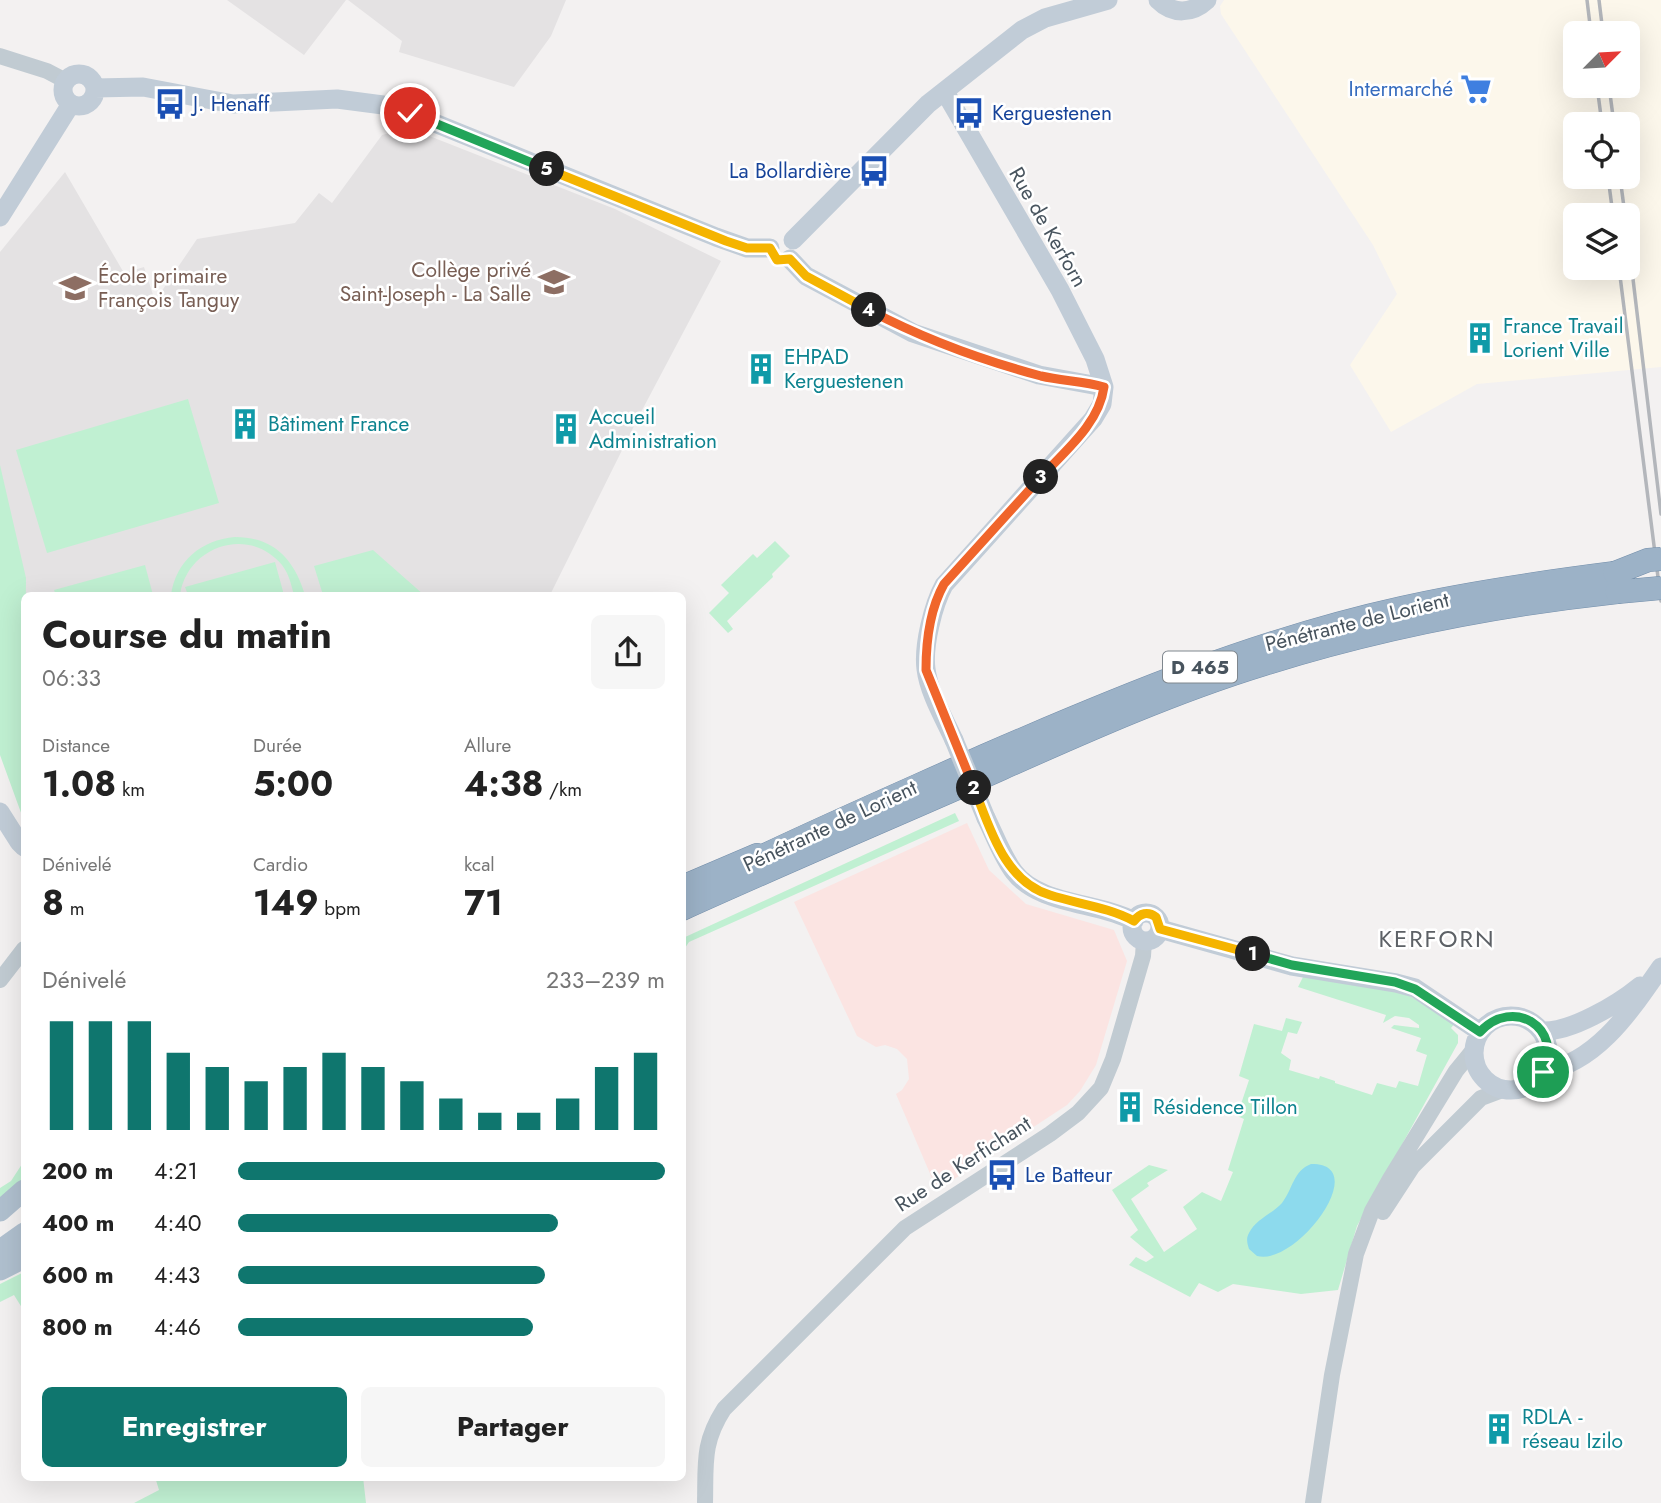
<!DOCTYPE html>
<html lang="fr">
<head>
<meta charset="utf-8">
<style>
	:root { --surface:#fff; --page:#f6f6f6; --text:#222; --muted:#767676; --accent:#0f766e }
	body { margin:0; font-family:Jost,sans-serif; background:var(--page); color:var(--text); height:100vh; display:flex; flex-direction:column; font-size:26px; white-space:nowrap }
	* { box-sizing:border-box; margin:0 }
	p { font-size:23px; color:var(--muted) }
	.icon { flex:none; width:38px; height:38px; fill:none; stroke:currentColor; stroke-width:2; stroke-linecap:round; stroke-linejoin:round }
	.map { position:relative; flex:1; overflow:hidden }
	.side { position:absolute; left:21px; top:592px; width:665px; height:889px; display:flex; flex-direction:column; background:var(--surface); border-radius:10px; box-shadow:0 7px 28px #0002 }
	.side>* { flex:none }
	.needle { width:46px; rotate:66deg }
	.buttons { position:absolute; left:1563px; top:21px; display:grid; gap:14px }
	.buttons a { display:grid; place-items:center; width:77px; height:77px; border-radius:10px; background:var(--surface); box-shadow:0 7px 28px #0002; font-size:35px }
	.pin { position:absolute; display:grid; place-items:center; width:60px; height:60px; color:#fff; margin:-30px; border:4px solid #fff; border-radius:50%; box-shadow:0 2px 7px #0007 }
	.km { position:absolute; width:35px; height:35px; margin:-18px; border-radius:50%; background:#222; color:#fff; font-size:19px; line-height:35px; text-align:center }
	.round { display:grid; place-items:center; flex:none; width:74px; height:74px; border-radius:10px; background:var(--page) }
	.overview { display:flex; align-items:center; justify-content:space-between; height:119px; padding:0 21px }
	h1 { font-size:38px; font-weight:700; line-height:52px }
	.stats { display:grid; grid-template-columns:repeat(3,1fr); gap:10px; height:119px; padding:7px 21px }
	.stats div { display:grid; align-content:center }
	.stats b { font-size:35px; font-weight:700 }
	.stats small { font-size:19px; font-weight:400 }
	.stats p { font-size:19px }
	.chart { height:196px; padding:14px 21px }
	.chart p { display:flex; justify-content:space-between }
	.chart svg { width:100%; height:126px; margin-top:7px; stroke:var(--accent); stroke-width:6 }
	.button { display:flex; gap:14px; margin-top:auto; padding:14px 21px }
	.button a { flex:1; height:80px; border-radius:10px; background:var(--accent); color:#fff; font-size:28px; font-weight:700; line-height:80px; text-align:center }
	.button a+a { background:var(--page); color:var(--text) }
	ul { padding:0 21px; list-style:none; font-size:23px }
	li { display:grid; grid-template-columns:112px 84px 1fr; align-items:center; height:52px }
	li i { height:18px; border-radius:9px; background:var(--accent) }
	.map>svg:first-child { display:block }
	.commercial { fill:#fcf7eb; fill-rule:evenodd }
	.education { fill:#e4e2e3 }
	.medical { fill:#fbe4e2 }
	.green { fill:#c0f0d2 }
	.water { fill:#8ddaed }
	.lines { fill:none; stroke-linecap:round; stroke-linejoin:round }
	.trunk-casing { stroke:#748fab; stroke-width:24 }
	.tertiary { stroke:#c1cbd2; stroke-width:16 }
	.secondary { stroke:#c1ccd7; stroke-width:19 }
	.primary { stroke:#b0c0cf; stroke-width:21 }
	.trunk { stroke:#9cb2c7; stroke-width:23 }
	.rail { stroke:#b3b6bb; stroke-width:3.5 }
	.trunk-bridge-casing { stroke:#748fab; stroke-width:24; stroke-linecap:butt }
	.secondary-bridge { stroke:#c1ccd7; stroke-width:19 }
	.trunk-bridge { stroke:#9cb2c7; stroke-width:23 }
	.split-1-casing { stroke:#fff; stroke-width:14 }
	.split-2-casing { stroke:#fff; stroke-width:14 }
	.split-3-casing { stroke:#fff; stroke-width:14 }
	.split-4-casing { stroke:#fff; stroke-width:14 }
	.split-5-casing { stroke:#fff; stroke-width:14 }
	.split-6-casing { stroke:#fff; stroke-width:14 }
	.split-1 { stroke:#22a559; stroke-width:9 }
	.split-2 { stroke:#f5b400; stroke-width:9 }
	.split-3 { stroke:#f0652b; stroke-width:9 }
	.split-4 { stroke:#f0652b; stroke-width:9 }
	.split-5 { stroke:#f5b400; stroke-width:9 }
	.split-6 { stroke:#22a559; stroke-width:9 }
	.labels { text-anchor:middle; stroke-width:5; stroke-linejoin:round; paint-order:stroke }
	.shield { fill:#fff; stroke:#7f878e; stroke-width:2 }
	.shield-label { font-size:19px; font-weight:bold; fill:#48545e }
	.shop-label { font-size:21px; fill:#366cbe; stroke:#fff; text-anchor:end }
	.transit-label { font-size:21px; fill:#164399; stroke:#fff; text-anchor:start }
	.street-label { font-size:21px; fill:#48545e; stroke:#fff }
	.education-label { font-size:21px; fill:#785e54; stroke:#fff; text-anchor:end }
	.culture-label { font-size:21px; fill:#0d838f; stroke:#fff; text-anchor:start }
	.quarter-label { font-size:24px; letter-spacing:2px; fill:#5d6166; stroke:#fff }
</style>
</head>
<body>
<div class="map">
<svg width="1661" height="1503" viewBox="0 0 1661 1503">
	<rect width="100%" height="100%" fill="#f3f1f1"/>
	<path class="commercial" d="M1224 0H1661V367L1477 384 1391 432 1350 365 1397 294 1373 245 1221 14 1220 6ZM1575 33H1628V86H1575ZM1575 124H1628V177H1575ZM1575 215H1628V268H1575Z"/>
	<path class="education" d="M227 0H346L304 55Z
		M348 0H566L551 36 514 87 399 52 402 41Z
		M409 128 615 209 721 261 640 414 550 595H24L0 517V252L65 172 124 273 144 267 155 301 197 239 295 223 319 193 332 203 382 135Z"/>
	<path class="medical" d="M967 823 989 870 1026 904 1114 930 1127 961 1096 1065 1080 1091 1067 1105 942 1187 934 1183 896 1094 902 1090 909 1079 907 1059 897 1049 885 1045 876 1047 857 1036 794 902Z"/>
	<path class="green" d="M188 399 219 503 47 553 16 450Z
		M0 465 26 578 24 821 0 755Z
		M235 537C274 537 294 559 305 595H294C291 584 289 574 282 565 249 525 187 546 180 595H171C176 561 201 540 235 537Z
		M775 541 790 556 772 574 773 577 727 621 733 629 728 633 709 613 729 593 721 585 753 554 757 558Z
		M373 550 424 595H323L314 566Z
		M275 562 284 595H188L185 587Z
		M145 565 153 595H56L54 590Z
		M955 813 959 821 689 942 683 951V938Z
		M1303 977 1400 990 1455 1023 1451 1028 1458 1035V1043L1357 1226 1338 1290 1301 1294 1233 1284 1218 1292 1199 1283 1190 1297 1129 1265 1136 1257 1146 1262 1154 1257 1130 1237 1138 1230 1112 1190 1149 1165 1168 1170 1147 1183 1149 1186 1131 1199 1164 1252 1197 1229 1183 1207 1202 1192 1221 1201 1233 1172 1228 1170 1244 1119 1237 1116 1249 1080 1239 1076 1254 1024 1282 1031 1286 1018 1302 1022 1297 1034 1288 1032 1281 1053 1291 1060 1289 1070 1319 1079 1320 1076 1335 1081V1083L1372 1095 1377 1083 1396 1088 1399 1081 1418 1086 1427 1055 1416 1051 1421 1038 1391 1028 1394 1025 1419 1028V1025L1409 1018 1395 1016 1383 1023 1386 1015 1298 987Z
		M24 1161V1182L0 1204V1188L11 1181Z
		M24 1272V1311L14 1295 0 1302V1284Z
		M155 1477H363L366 1503H134L159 1490Z"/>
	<path class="water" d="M1311 1164C1374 1163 1296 1267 1257 1256L1249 1249C1247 1243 1246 1238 1249 1233 1256 1219 1272 1214 1282 1203 1293 1189 1293 1171 1311 1164Z"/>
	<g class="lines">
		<defs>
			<path id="trunk" d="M744 865C823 827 904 792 984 756 1120 697 1257 640 1402 608 1472 592 1544 582 1615 573
				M682 887 757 855
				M682 909C777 866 873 825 969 783 1066 740 1163 695 1264 664 1379 628 1497 605 1617 592"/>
		</defs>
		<use href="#trunk" class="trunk-casing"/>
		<path class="tertiary" d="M0 56 47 71 66 81
			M0 980 24 949
			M1383 1212 1413 1166 1481 1098 1505 1089
			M705 1503C706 1464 702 1443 724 1409L905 1228 1050 1134 1078 1113 1101 1088 1113 1059 1143 956 1144 941
			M1313 1503 1332 1375 1356 1254 1372 1211 1390 1179 1456 1071 1474 1049"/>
		<path class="secondary" d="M1158 0C1173 15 1192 14 1207 0
			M63 90a16 16 0 1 1 32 0a16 16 0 1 1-32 0Z
			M95 88 143 87 233 104 337 99 383 105 410 113 716 237 747 248H770
			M945 92 1060 290 1095 359 1104 387 1102 404 1093 419 944 585C933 605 923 646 926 669 929 693 944 718 954 740
			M0 217 71 104
			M793 240 928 104 1022 30 1045 18 1108 0
			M790 259 806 276 913 333 1039 375 1104 387
			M0 812 19 842 24 847
			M986 818C995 836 1002 856 1014 872 1039 905 1098 902 1134 921
			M1132 927a14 14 0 1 1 28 0a14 14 0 1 1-28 0Z
			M1160 929 1292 966 1396 983 1415 988 1480 1032
			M1474 1053a37 37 0 1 1 74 0a37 37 0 1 1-74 0Z
			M1541 1031C1570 1033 1618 1004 1640 986
			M1543 1072C1598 1062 1631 1010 1661 967"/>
		<path class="primary" d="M0 1211 24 1190
			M0 1250 24 1233
			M0 1270 24 1258"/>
		<use href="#trunk" class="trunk"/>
		<path class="rail" d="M1587 0 1591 33
			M1599 0 1603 33
			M1597 86 1602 124
			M1609 86 1614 124
			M1608 177 1613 215
			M1620 177 1625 215
			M1628 237 1661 514
			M1619 268 1661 601"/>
		<defs>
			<path id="trunk-bridge" d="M1615 573 1648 560 1661 559
				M1617 592 1661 588"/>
		</defs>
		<use href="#trunk-bridge" class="trunk-bridge-casing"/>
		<path class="secondary-bridge" d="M954 740 986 818"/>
		<use href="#trunk-bridge" class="trunk-bridge"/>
	</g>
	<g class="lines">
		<defs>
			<path id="split-1" d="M1253 954 1292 965 1395 982 1415 989 1480 1032C1513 996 1564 1028 1543 1072"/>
			<path id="split-2" d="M974 788C990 828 1004 881 1050 895 1078 904 1108 907 1134 921 1140 913 1148 911 1156 917L1160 929 1253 954"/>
			<path id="split-3" d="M974 788 926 670C926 642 930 609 944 584L1041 477"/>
			<path id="split-4" d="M869 310C924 339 981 360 1041 376 1062 381 1083 381 1104 387 1099 424 1065 451 1041 477"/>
			<path id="split-5" d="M547 169 726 241 747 248H770L777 260 790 259 806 276 869 310"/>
			<path id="split-6" d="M410 113 547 169"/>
		</defs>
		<use href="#split-1" class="split-1-casing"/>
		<use href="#split-2" class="split-2-casing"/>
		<use href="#split-3" class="split-3-casing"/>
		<use href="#split-4" class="split-4-casing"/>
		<use href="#split-5" class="split-5-casing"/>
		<use href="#split-6" class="split-6-casing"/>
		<use href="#split-1" class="split-1"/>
		<use href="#split-2" class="split-2"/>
		<use href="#split-3" class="split-3"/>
		<use href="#split-4" class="split-4"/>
		<use href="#split-5" class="split-5"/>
		<use href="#split-6" class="split-6"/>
	</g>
	<defs>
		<symbol id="supermarket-bare" viewBox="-9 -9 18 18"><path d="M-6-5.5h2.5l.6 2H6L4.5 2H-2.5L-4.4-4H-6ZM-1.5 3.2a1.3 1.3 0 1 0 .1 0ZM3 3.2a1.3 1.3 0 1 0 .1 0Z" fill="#3f7fe0" stroke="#fff" stroke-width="2.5" paint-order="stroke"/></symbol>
		<symbol id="bus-bare" viewBox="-9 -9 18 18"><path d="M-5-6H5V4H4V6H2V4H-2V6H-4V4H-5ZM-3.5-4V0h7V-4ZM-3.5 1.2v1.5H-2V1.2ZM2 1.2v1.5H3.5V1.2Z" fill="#1a4fb4" stroke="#fff" stroke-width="2.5" paint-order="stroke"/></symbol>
		<symbol id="school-bare" viewBox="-9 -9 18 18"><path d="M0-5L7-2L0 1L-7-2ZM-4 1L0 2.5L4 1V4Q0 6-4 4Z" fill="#8d6e63" stroke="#fff" stroke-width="2.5" paint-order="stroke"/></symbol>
		<symbol id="building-bare" viewBox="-9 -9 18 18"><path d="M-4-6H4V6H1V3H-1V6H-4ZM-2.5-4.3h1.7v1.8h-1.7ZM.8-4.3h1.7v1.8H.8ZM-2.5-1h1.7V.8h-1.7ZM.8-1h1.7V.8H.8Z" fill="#0f9aa8" stroke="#fff" stroke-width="2.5" paint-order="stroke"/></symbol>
	</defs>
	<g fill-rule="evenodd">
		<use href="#supermarket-bare" x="1454" y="67" width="44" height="44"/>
		<use href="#bus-bare" x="148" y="82" width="44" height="44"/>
		<use href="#bus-bare" x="947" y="91" width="44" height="44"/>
		<use href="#bus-bare" x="852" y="149" width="44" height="44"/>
		<use href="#school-bare" x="532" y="260" width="44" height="44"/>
		<use href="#school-bare" x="53" y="266" width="44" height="44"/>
		<use href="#building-bare" x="1458" y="316" width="44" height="44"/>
		<use href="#building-bare" x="739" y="347" width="44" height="44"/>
		<use href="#building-bare" x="223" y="402" width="44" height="44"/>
		<use href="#building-bare" x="544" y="407" width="44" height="44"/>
		<use href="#building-bare" x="1108" y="1085" width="44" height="44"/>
		<use href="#bus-bare" x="980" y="1153" width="44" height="44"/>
		<use href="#building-bare" x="1477" y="1407" width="44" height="44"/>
	</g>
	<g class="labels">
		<rect class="shield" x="1163" y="651.5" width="74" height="31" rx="5"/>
		<g class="shield-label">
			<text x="1200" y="674">D 465</text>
		</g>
		<g class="shop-label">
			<text x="1453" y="96">Intermarché</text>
		</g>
		<g class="transit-label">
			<text x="193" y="111">J. Henaff</text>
			<text x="992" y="120">Kerguestenen</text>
			<text x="851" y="178" text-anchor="end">La Bollardière</text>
			<text x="1025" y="1182">Le Batteur</text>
		</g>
		<g class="street-label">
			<text transform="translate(1048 227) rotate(60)" y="7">Rue de Kerforn</text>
			<text transform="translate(1357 622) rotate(-14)" y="7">Pénétrante de Lorient</text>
			<text transform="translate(830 826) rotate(-25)" y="7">Pénétrante de Lorient</text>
			<text transform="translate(963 1164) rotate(-33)" y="7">Rue de Kerfichant</text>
		</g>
		<g class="education-label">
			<text x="531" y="277">Collège privé<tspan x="531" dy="24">Saint-Joseph - La Salle</tspan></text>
			<text x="98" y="283" text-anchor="start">École primaire<tspan x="98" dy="24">François Tanguy</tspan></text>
		</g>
		<g class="culture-label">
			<text x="1503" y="333">France Travail<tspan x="1503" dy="24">Lorient Ville</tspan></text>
			<text x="784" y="364">EHPAD<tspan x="784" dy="24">Kerguestenen</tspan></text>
			<text x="589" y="424">Accueil<tspan x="589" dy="24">Administration</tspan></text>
			<text x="268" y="431">Bâtiment France</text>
			<text x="1153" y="1114">Résidence Tillon</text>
			<text x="1522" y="1424">RDLA -<tspan x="1522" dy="24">réseau Izilo</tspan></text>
		</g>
		<g class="quarter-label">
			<text x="1437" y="947">KERFORN</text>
		</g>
	</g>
</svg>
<div class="buttons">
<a><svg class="needle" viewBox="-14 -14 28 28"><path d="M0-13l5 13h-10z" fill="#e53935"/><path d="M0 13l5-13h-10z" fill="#767676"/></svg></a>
<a><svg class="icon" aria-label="locate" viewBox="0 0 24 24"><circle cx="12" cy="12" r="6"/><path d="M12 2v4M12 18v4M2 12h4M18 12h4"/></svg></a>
<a><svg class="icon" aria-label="layers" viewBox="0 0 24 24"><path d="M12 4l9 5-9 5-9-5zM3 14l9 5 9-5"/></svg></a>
</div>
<div class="pin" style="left:1543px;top:1072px;background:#1e9e55"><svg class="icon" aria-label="arrive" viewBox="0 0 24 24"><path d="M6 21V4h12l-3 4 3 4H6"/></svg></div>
<div class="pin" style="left:410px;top:113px;background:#d93025"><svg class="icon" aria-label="check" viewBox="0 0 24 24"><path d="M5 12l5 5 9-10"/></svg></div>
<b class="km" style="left:1253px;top:954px">1</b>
<b class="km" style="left:974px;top:788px">2</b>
<b class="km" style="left:1041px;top:477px">3</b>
<b class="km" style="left:869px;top:310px">4</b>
<b class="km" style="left:547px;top:169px">5</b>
<section class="side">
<div class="overview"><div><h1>Course du matin</h1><p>06:33</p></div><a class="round"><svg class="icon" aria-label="share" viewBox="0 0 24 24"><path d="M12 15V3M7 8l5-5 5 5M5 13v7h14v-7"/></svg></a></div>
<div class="stats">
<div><p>Distance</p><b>1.08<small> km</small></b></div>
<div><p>Durée</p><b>5:00</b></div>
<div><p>Allure</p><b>4:38<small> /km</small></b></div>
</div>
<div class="stats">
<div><p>Dénivelé</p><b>8<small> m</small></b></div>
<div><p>Cardio</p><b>149<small> bpm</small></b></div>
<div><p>kcal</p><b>71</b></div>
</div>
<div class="chart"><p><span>Dénivelé</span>233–239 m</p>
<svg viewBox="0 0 160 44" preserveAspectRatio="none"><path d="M5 44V6M15 44V6M25 44V6M35 44V17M45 44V22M55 44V27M65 44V22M75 44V17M85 44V22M95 44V27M105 44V33M115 44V38M125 44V38M135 44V33M145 44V22M155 44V17"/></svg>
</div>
<ul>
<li><b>200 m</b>4:21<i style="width:100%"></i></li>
<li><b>400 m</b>4:40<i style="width:75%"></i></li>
<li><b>600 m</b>4:43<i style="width:72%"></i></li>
<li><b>800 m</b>4:46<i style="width:69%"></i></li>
</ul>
<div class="button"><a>Enregistrer</a><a>Partager</a></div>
</section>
</div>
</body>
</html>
